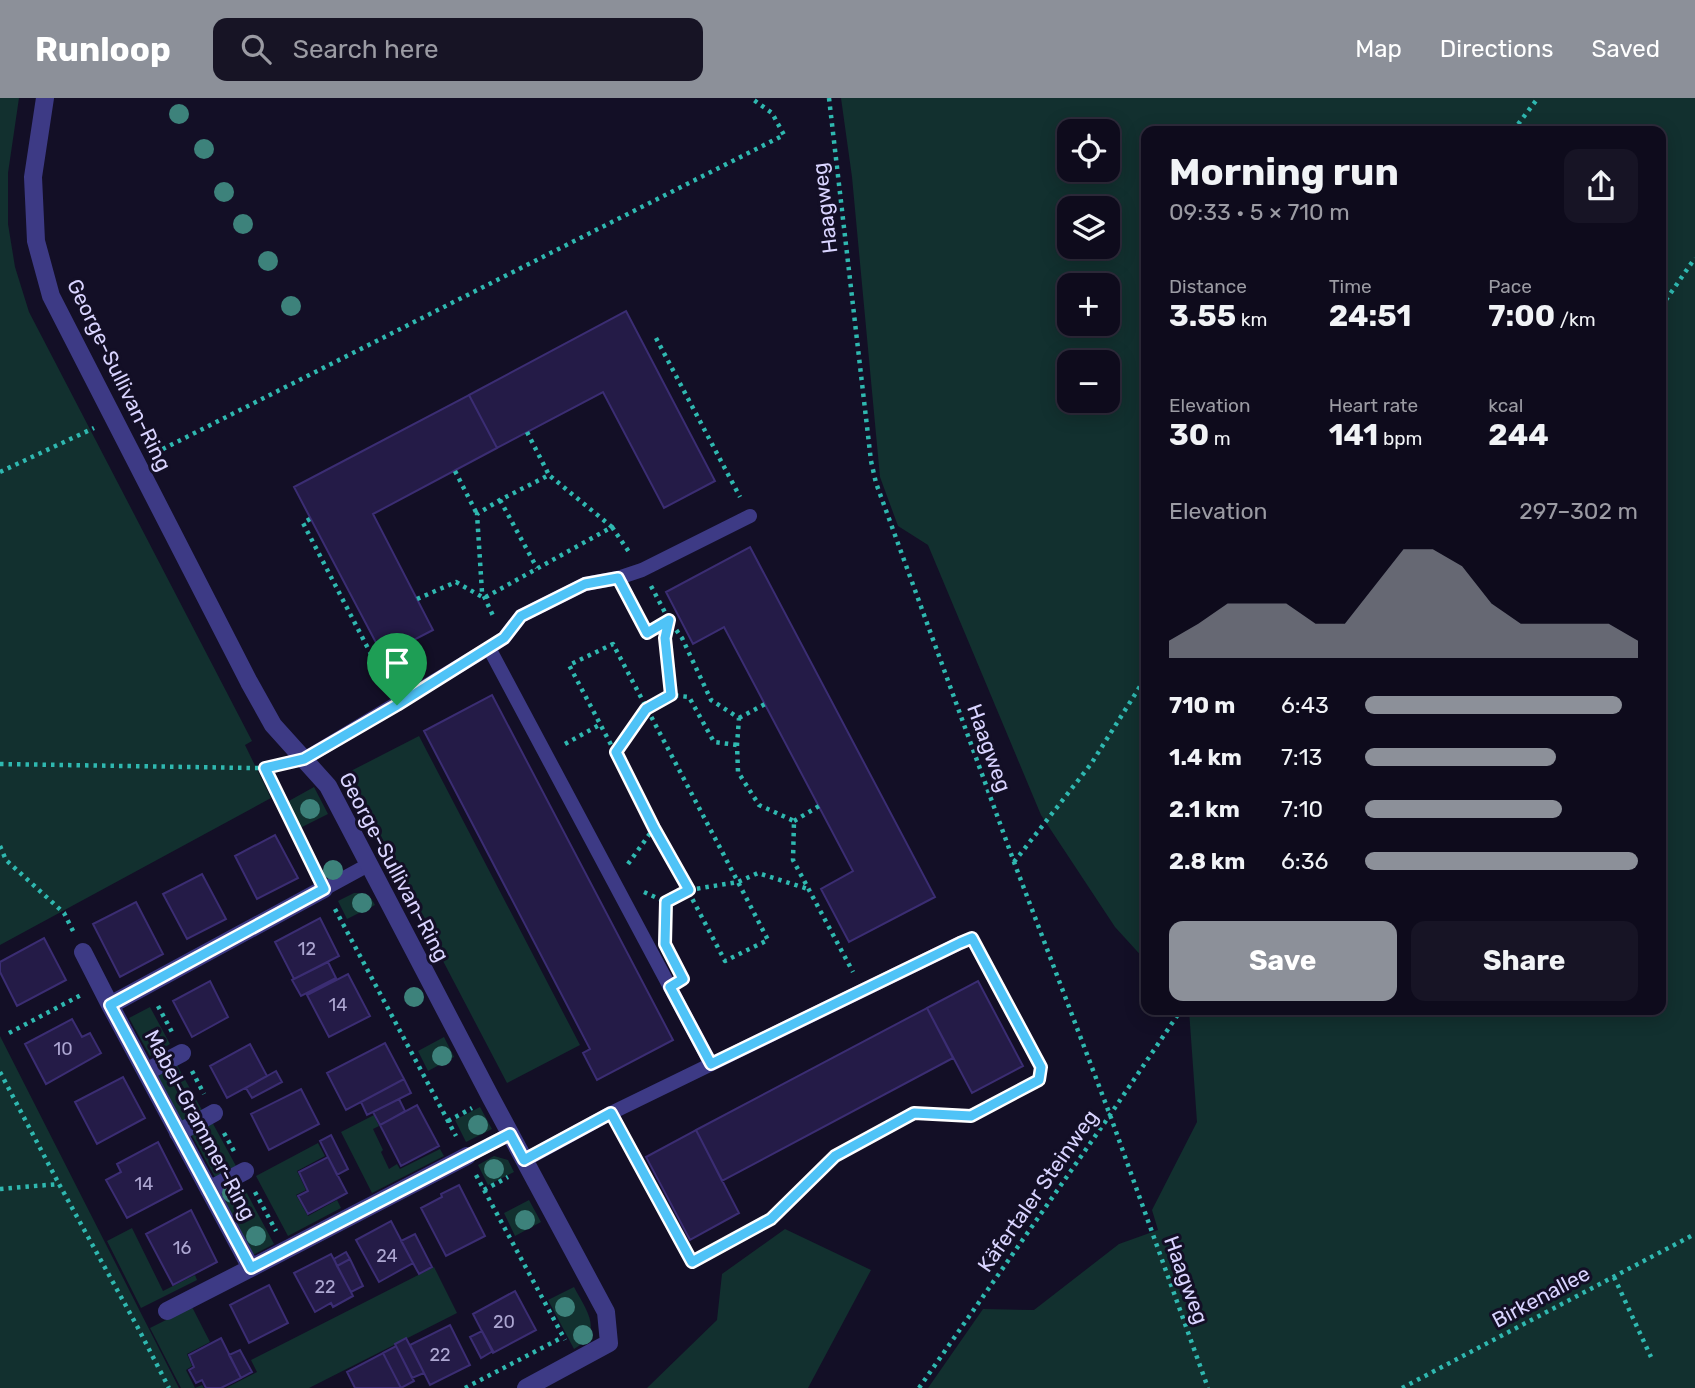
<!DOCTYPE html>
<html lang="en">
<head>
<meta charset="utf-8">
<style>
	:root { --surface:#0e0b1c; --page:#171425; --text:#f1f3f6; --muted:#9b9ba3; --line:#2e2b3b; --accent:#8c9099 }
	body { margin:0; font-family:Rubik,sans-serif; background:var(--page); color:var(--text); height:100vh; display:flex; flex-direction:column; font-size:26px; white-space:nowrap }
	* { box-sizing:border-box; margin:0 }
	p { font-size:23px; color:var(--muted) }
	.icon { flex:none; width:38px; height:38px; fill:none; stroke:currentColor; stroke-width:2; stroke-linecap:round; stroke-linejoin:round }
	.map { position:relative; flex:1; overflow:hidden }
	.side { position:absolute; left:1141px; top:28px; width:525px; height:889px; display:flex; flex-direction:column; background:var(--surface); border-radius:14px; box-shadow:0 4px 18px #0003,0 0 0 2px var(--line) }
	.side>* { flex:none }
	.fabs { position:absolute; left:1057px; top:21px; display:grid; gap:14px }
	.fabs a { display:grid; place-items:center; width:63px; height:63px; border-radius:14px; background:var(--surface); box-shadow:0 4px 18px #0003,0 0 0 2px var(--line); font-size:35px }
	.pin { position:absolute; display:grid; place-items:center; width:60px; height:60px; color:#fff; margin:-72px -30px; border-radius:50% 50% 50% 0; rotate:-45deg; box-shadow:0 0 7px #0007 }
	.pin .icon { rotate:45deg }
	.round { display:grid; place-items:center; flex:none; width:74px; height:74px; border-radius:14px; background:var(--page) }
	.headline { display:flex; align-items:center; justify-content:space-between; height:119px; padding:0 28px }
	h1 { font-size:38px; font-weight:700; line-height:52px }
	.figures { display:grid; grid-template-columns:repeat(3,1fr); gap:10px; height:119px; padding:7px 28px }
	.figures div { display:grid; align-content:center }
	.figures b { font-size:30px; font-weight:700 }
	.figures small { font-size:19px; font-weight:400 }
	.figures p { font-size:19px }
	.chart { height:196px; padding:14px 28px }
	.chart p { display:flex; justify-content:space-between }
	.chart svg { width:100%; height:126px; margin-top:7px; fill:var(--accent); opacity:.7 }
	.action { display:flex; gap:14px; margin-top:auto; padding:14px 28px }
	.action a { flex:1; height:80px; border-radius:14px; background:var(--accent); color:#fff; font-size:28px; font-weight:700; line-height:80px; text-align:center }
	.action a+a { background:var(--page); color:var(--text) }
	ul { padding:0 28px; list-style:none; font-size:23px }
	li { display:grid; grid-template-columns:112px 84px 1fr; align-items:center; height:52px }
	li i { height:18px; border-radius:9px; background:var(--accent) }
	header { display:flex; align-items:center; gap:42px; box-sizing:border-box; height:98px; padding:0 35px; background:var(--accent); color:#fff }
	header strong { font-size:33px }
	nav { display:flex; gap:38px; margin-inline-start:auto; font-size:24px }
	.search { width:490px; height:63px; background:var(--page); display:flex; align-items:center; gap:18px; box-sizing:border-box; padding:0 24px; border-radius:14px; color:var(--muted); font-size:26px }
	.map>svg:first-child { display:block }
	.green { fill:#12302f; fill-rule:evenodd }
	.building { fill:#241b47; stroke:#3b2d73; stroke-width:2 }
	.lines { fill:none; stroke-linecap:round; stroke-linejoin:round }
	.path { stroke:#2fb8b0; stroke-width:4.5; stroke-dasharray:3.5 5; stroke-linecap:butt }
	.service { stroke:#3d3a85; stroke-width:14 }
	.minor { stroke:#3d3a85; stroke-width:18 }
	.tree { fill:#3d827b }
	.route-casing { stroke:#fff; stroke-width:14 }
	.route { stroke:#4fc3f7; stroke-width:9 }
	.labels { text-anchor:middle; stroke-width:6; stroke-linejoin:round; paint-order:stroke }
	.number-label { font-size:18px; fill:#aca6d1 }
	.street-label { font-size:21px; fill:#d9d4ff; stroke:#130f26 }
</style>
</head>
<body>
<header>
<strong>Runloop</strong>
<div class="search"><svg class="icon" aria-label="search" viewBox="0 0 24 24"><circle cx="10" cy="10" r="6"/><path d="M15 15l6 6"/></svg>Search here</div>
<nav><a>Map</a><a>Directions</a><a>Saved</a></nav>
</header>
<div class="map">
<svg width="1695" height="1290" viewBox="0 0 1695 1290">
	<rect width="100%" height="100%" fill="#130f26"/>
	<path class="green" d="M0 0H19L8 75V126L15 169 29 214 252 643 245 647 271 700 0 847Z
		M841 0H1695V1290H928L983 1211 1034 1212 1119 1146 1158 1132 1152 1112 1197 1024 1189 912H1661V33H1146V863L1115 829 1041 717 928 447 898 428 880 379 852 79ZM1069 33H1108V72H1069ZM1069 110H1108V149H1069ZM1069 187H1108V226H1069ZM1069 264H1108V303H1069Z
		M419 638 580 947 507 985 345 676Z
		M314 689 328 716 300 730 287 704Z
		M354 795C365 795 370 797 375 807L347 821 338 803Z
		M150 909 170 946 150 958 129 920Z
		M0 938 179 1290H0Z
		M444 939 454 959 428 973 418 953Z
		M177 967 203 1014 182 1025 156 979Z
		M480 1009 492 1031 466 1044 455 1022Z
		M374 1017 379 1028 373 1031 383 1052 381 1054 389 1071 397 1066 400 1071 440 1051 444 1058 372 1095 341 1034Z
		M211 1022 236 1068 215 1079 190 1034Z
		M318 1045 325 1058 297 1073 306 1092 296 1097 308 1118 337 1102 341 1110 288 1138 256 1078Z
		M494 1058 508 1062 514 1074 488 1087 478 1067Z
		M241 1084 274 1146 253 1157 221 1095Z
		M529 1102 541 1124 515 1138 504 1115Z
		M132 1130 163 1193 195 1177 197 1182 141 1210 107 1143Z
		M785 1131 871 1172 808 1290H647L717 1222 722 1176Z
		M434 1169 457 1215 309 1290H226L257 1274 251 1262Z
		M574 1189C586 1212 605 1234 574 1251L548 1202Z
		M192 1209 210 1244 187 1256 192 1268 186 1272 195 1290 202 1287 204 1290H181L150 1230Z"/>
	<path class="building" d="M626 213 715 383 664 410 603 294 497 350 469 297Z
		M469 297 497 350 373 416 433 532 383 558 294 389Z
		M750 449 935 799 849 844 821 791 853 773 724 529 693 546 666 494Z
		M492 597 673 942 597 982 583 955 590 951 424 633Z
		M275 737 298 780 257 801 235 758Z
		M202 776 226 821 187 841 163 796Z
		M136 804 163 856 120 879 93 826Z
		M320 820 339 858 294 881 275 844Z
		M44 840 66 882 17 908 0 874V864Z
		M328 864 336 880 301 898 292 882Z
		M348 876 370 918 329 939 307 897Z
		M210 883 228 919 192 939 173 903Z
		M978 883 1023 968 972 995 927 910Z
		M927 910 953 960 722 1083 696 1032Z
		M72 921 82 939 90 935 101 955 46 986 25 946Z
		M385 945 404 981 346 1012 327 975Z
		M250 946 267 978 227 1000 210 968Z
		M276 973 282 984 252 1000 246 990Z
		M123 979 145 1020 97 1046 75 1004Z
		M404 981 411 995 367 1017 361 1004Z
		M301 991 319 1026 269 1052 251 1016Z
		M399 1001 405 1013 380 1027 373 1014Z
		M417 1007 439 1048 401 1068 380 1027Z
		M696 1032 739 1115 690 1142 646 1059Z
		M331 1037 348 1071 337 1077 320 1043Z
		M158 1044 182 1091 127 1120 106 1082 121 1074 117 1066Z
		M328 1059 347 1095 308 1116 298 1098 308 1093 299 1074Z
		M459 1087 485 1138 446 1158 421 1110 442 1099 441 1096Z
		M191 1112 217 1164 173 1187 146 1136Z
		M391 1123 413 1165 379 1184 356 1142Z
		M415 1136 432 1169 419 1176 401 1143Z
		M346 1154 350 1161 337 1168 334 1161Z
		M331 1156 353 1198 333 1209 331 1205 315 1214 294 1175Z
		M350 1161 363 1188 351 1194 337 1168Z
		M269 1187 288 1225 249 1245 230 1207Z
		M515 1193 536 1232 493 1255 473 1216Z
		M450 1227 470 1267 430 1287 410 1247Z
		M482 1233 493 1253 481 1260 470 1239Z
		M221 1240 241 1280 221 1290H206L202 1282 196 1285 189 1272 194 1269 189 1257Z
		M406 1240 424 1275 412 1280 395 1246Z
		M396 1248 414 1283 401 1290 383 1255Z
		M240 1252 252 1274 241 1280 229 1257Z
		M383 1255 401 1290H355L347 1274Z"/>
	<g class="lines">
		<path class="path" d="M829 0 871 363 876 385 1014 764 1110 1017 1208 1290
			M1513 33 1538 0
			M1661 209 1695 160
			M656 240 740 399
			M527 334 549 377
			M155 355 784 37 772 15 751 0
			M455 373 477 416
			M0 374 94 330
			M500 402 537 470
			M310 421 303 425 387 587
			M612 429 629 454
			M651 488 669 522 682 540 711 602 739 620 737 647 738 674 759 707 794 723 793 762 853 874
			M628 499 647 535 669 522
			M417 501 456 484 484 500 612 429 549 377 500 402 477 416 482 494 494 520
			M669 523 665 540 671 597
			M739 620 765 606
			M565 646 601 626
			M616 654 646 611 671 597 689 599 714 644 737 647
			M0 666 252 670H265L279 666
			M265 670 315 773
			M794 723 819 708
			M0 748 6 762 64 815 74 835
			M1014 764 1091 666 1146 579
			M628 766 654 730
			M644 794 666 804V833
			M666 804 689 792 738 784 768 842 725 863 569 567 613 546 738 784 758 775 808 791
			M335 811 456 1038
			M158 908 172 934
			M9 935 81 897
			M192 973 204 996
			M0 974 59 1086
			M448 1023 472 1010
			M620 1032 692 1164 771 1121 835 1057 914 1015 971 1018 1039 982 1041 969 980 854
			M224 1035 235 1055
			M476 1077 565 1242
			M0 1091 59 1086 137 1228 169 1290
			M484 1092 508 1079
			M255 1094 276 1133
			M1614 1179 1651 1259
			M465 1290 563 1239
			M919 1290 1110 1017 1181 912
			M1402 1290 1695 1136"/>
		<path class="service" d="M489 550 711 966
			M304 661 489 550 504 540 521 518 585 486 618 480 642 472 750 418
			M324 791 368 767
			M467 1058 510 1036
			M525 1062 611 1015 960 845"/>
		<path class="minor" d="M45 0 33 79 36 143 51 198 249 584 273 627 328 688 491 1000 606 1214 609 1245 526 1290
			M324 791 110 907 251 1170 467 1058
			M83 854 110 907
			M146 974 182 955
			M178 1035 214 1015
			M209 1092 245 1073
			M167 1213 251 1170"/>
	</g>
	<g class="tree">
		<circle cx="179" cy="16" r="10"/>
		<circle cx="204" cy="51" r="10"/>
		<circle cx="224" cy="94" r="10"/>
		<circle cx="243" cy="126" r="10"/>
		<circle cx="268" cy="163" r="10"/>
		<circle cx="291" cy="208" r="10"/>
		<circle cx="310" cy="711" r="10"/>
		<circle cx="333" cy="772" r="10"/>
		<circle cx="362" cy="805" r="10"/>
		<circle cx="414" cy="899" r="10"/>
		<circle cx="442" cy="958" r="10"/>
		<circle cx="478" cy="1027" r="10"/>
		<circle cx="494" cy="1071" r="10"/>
		<circle cx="232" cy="1095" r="10"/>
		<circle cx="525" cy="1122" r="10"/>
		<circle cx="256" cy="1138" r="10"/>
		<circle cx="565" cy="1209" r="10"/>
		<circle cx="583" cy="1237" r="10"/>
	</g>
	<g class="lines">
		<defs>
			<path id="route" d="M618 480 647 535 669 522 665 540 671 597 646 611 616 654 654 730 689 792 666 804 665 846 683 881 670 889 711 966 960 845 972 840 1041 969 1039 982 971 1018 914 1015 835 1058 771 1121 692 1164 611 1015 524 1062 510 1036 251 1170 110 907 324 791 265 670 304 661 397 607 504 540 521 518 585 486Z"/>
		</defs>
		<use href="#route" class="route-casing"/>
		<use href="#route" class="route"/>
	</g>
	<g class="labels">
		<g class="number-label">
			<text x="307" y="857">12</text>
			<text x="338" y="913">14</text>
			<text x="63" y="957">10</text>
			<text x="144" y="1092">14</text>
			<text x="182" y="1156">16</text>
			<text x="387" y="1164">24</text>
			<text x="325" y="1195">22</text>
			<text x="504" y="1230">20</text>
			<text x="440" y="1263">22</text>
		</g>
		<g class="street-label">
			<text transform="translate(825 110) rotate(-97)" y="7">Haagweg</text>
			<text transform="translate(119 277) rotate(64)" y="7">George-Sullivan-Ring</text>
			<text transform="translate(989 650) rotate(70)" y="7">Haagweg</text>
			<text transform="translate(394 769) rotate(62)" y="7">George-Sullivan-Ring</text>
			<text transform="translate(200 1027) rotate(62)" y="7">Mabel-Grammer-Ring</text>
			<text transform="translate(1038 1093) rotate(-55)" y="7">Käfertaler Steinweg</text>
			<text transform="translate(1186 1182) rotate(70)" y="7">Haagweg</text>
			<text transform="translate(1541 1199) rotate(-28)" y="7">Birkenallee</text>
		</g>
	</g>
</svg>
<div class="fabs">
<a><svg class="icon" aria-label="locate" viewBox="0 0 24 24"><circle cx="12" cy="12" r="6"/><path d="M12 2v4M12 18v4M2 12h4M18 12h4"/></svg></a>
<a><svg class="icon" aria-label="layers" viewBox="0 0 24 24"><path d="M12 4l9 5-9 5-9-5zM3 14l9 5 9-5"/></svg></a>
<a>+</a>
<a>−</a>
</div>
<div class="pin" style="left:397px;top:607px;background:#1e9e55"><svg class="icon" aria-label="arrive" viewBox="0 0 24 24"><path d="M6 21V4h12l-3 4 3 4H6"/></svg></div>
<section class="side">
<div class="headline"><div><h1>Morning run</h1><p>09:33 · 5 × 710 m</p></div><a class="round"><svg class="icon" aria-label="share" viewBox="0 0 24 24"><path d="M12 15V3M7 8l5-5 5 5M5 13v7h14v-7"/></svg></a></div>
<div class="figures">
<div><p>Distance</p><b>3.55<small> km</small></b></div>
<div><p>Time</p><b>24:51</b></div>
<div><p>Pace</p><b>7:00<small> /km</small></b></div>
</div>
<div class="figures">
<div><p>Elevation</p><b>30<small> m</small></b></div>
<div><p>Heart rate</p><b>141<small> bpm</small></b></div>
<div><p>kcal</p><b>244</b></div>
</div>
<div class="chart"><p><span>Elevation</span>297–302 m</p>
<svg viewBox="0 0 160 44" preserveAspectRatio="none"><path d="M0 44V38L10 32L20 25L30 25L40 25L50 32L60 32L70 19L80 6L90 6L100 12L110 25L120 32L130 32L140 32L150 32L160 38V44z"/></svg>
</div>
<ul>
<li><b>710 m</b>6:43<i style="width:94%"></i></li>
<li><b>1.4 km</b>7:13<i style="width:70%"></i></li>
<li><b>2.1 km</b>7:10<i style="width:72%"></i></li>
<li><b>2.8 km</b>6:36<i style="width:100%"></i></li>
</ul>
<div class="action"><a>Save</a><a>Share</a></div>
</section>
</div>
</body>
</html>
